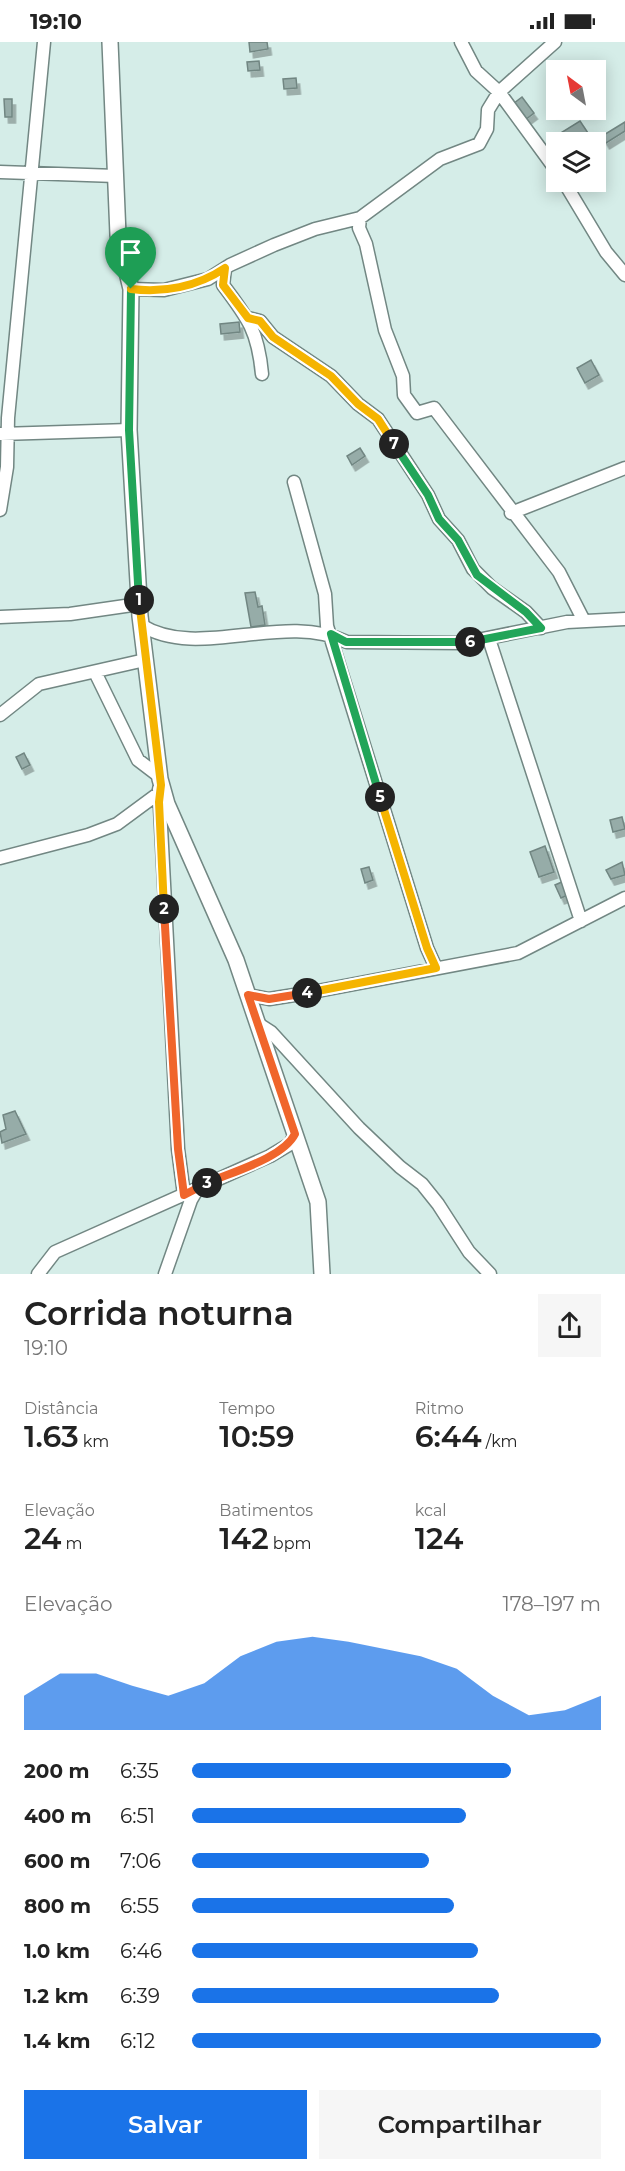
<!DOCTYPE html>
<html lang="pt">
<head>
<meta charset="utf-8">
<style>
	:root { --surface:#fff; --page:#f6f6f6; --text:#222; --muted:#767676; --accent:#1a73e8 }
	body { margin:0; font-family:Montserrat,sans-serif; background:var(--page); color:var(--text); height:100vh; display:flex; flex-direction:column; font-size:22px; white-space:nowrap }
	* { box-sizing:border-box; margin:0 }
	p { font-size:20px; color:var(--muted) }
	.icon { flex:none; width:33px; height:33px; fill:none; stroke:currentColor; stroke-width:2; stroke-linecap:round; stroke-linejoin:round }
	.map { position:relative; height:1232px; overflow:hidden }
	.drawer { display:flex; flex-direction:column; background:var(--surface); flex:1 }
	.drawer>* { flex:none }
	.needle { width:39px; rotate:328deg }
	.buttons { position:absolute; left:546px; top:18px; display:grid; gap:12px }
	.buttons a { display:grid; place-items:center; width:60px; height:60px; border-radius:0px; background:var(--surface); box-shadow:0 3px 15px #0003; font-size:30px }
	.pin { position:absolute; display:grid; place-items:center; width:51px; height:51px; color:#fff; margin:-62px -26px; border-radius:50% 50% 50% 0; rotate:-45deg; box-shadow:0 0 6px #0007 }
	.pin .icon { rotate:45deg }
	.km { position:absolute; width:30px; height:30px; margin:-15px; border-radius:50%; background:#222; color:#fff; font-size:16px; line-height:30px; text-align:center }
	.round { display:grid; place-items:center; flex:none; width:63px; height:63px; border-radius:0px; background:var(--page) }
	.summary { display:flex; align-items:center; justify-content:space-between; height:102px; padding:0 24px }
	h1 { font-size:33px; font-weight:600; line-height:45px }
	.stats { display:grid; grid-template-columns:repeat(3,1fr); gap:9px; height:102px; padding:6px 24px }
	.stats div { display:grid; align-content:center }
	.stats b { font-size:30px; font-weight:600 }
	.stats small { font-size:16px; font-weight:400 }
	.stats p { font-size:16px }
	.chart { height:168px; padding:12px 24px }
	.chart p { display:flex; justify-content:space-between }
	.chart svg { width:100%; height:108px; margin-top:6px; fill:var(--accent); opacity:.7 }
	.action { display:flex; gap:12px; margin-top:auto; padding:12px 24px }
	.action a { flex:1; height:69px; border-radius:0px; background:var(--accent); color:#fff; font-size:24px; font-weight:600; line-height:69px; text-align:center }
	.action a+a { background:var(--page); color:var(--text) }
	ul { padding:0 24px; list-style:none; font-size:20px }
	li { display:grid; grid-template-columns:96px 72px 1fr; align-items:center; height:45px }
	li i { height:15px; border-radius:8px; background:var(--accent) }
	.status { display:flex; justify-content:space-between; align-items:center; height:42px; padding:0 30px; background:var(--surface); direction:ltr }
	.status svg { height:16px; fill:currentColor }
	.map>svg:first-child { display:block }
	.building { fill:#96aca8; stroke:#718682; stroke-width:1.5; filter:url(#shadow) }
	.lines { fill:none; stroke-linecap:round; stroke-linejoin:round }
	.minor-casing { stroke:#728783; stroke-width:15 }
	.tertiary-casing { stroke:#728783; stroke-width:18 }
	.minor { stroke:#fff; stroke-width:12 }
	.tertiary { stroke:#fff; stroke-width:15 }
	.split-1-casing { stroke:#fff; stroke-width:12 }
	.split-2-casing { stroke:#fff; stroke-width:12 }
	.split-3-casing { stroke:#fff; stroke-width:12 }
	.split-4-casing { stroke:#fff; stroke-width:12 }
	.split-5-casing { stroke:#fff; stroke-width:12 }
	.split-6-casing { stroke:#fff; stroke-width:12 }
	.split-7-casing { stroke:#fff; stroke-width:12 }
	.split-8-casing { stroke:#fff; stroke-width:12 }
	.split-1 { stroke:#22a559; stroke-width:8 }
	.split-2 { stroke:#f5b400; stroke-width:8 }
	.split-3 { stroke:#f0652b; stroke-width:8 }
	.split-4 { stroke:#f0652b; stroke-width:8 }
	.split-5 { stroke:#f5b400; stroke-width:8 }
	.split-6 { stroke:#22a559; stroke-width:8 }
	.split-7 { stroke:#22a559; stroke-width:8 }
	.split-8 { stroke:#f5b400; stroke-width:8 }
</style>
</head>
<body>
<div class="status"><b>19:10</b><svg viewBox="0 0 49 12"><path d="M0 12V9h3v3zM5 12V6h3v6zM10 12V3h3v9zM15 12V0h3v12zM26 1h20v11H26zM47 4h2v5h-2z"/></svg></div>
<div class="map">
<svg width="625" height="1232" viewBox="0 0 625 1232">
	<defs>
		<filter id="shadow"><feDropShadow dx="3.5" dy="6" stdDeviation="0" flood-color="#0004"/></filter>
	</defs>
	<rect width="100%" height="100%" fill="#d5ede8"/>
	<path class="building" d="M249 0H267L268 7 250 10Z
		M259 19 260 28 248 29 247 20Z
		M296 36 297 46 284 47 283 37Z
		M522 55 534 71 525 78 513 62Z
		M4 57H12V75H5Z
		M580 79 588 91 585 93 588 97 582 100H556V106L551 97Z
		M625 80V89L606 101 602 94Z
		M239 280 240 290 221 292 220 282Z
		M591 318 599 333 585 341 577 326Z
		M360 406 365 414 352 423 347 414Z
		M255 550 258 565 262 564 265 583 251 585 245 551Z
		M24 711 30 723 22 727 16 715Z
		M622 775 625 787 613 790 610 778Z
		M545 804 554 830 539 835 530 810Z
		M622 820 625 833 611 837 606 828Z
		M369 825 373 838 365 841 361 827Z
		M564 839 570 852 561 856 555 843Z
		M15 1069 26 1092 2 1101 0 1090 6 1087 3 1073Z"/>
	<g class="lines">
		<defs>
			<path id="minor" d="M461 0 476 29 499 50 556 128
				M0 130 116 134
				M564 140 606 210 625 233
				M360 176 359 186 366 202 385 288 403 334 404 353 417 371 434 366 559 530 584 579
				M225 227 223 243C248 276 258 289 262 332
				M131 247 164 248 208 237 230 223 274 203 315 187 360 176 440 117 479 102 487 87 488 68 499 50 555 0
				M248 276 260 279 273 295 331 334 358 362 378 377 428 453 439 477 458 498 473 527 492 546 526 570 541 586
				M1 392 129 388
				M294 440 325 552 327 584 427 906 436 926
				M0 468 7 425 8 376 44 0
				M511 471 625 426
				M0 575 70 572 139 562
				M141 583C199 619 282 569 347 600L463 601 567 580 625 577
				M489 597 581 879
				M95 630 138 718 159 734
				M0 673 39 642 145 618
				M159 747 178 1107 184 1153
				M0 816 88 793 117 782 159 751
				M248 953 269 957 307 951 518 911 625 856
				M257 981 271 990 359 1086 400 1125 422 1142 438 1162 469 1210 490 1232
				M38 1232 55 1210 270 1114 290 1102 295 1092
				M165 1232 191 1158 198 1146"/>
			<path id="tertiary" d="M110 0 118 193 131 247 129 388 140 574 160 737 167 762 236 918 318 1160 322 1232"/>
		</defs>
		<use href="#minor" class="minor-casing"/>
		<use href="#tertiary" class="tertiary-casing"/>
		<use href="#minor" class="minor"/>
		<use href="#tertiary" class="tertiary"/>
	</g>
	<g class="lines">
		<defs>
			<path id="split-1" d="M131 247 129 388 139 558"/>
			<path id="split-2" d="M139 558 161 743 159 760 164 867"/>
			<path id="split-3" d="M164 867 178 1107 184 1153 207 1141"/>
			<path id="split-4" d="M207 1141C232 1130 283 1116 295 1092L248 953 269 957 307 951"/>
			<path id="split-5" d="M307 951 436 926 427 906 380 755"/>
			<path id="split-6" d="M380 755 331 592 346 600H470"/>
			<path id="split-7" d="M394 402 428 453 439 477 458 498 477 533 526 570 541 586 470 600"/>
			<path id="split-8" d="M131 247C163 251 197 245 225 226L223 243 248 276 260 279 273 295 331 334 358 362 378 377 394 402"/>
		</defs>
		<use href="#split-1" class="split-1-casing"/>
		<use href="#split-2" class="split-2-casing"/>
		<use href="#split-3" class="split-3-casing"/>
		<use href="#split-4" class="split-4-casing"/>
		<use href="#split-5" class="split-5-casing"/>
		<use href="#split-6" class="split-6-casing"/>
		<use href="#split-7" class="split-7-casing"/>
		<use href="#split-8" class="split-8-casing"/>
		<use href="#split-1" class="split-1"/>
		<use href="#split-2" class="split-2"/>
		<use href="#split-3" class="split-3"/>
		<use href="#split-4" class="split-4"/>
		<use href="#split-5" class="split-5"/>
		<use href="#split-6" class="split-6"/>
		<use href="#split-7" class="split-7"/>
		<use href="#split-8" class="split-8"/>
	</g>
</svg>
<div class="buttons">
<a><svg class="needle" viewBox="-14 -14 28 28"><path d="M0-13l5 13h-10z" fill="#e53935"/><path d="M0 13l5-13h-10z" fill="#767676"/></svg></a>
<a><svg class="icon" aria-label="layers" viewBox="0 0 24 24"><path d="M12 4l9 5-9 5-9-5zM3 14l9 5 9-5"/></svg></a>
</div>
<div class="pin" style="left:131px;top:247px;background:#1e9e55"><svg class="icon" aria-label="arrive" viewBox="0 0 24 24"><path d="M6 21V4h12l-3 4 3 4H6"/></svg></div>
<b class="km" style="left:139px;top:558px">1</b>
<b class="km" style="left:164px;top:867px">2</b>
<b class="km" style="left:207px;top:1141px">3</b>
<b class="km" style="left:307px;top:951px">4</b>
<b class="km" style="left:380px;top:755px">5</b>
<b class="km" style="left:470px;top:600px">6</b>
<b class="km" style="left:394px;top:402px">7</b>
</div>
<section class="drawer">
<div class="summary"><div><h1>Corrida noturna</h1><p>19:10</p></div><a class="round"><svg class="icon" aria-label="share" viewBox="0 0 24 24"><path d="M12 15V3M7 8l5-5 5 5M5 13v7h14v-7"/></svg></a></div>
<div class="stats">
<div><p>Distância</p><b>1.63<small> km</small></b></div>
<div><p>Tempo</p><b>10:59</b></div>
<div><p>Ritmo</p><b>6:44<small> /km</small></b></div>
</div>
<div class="stats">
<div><p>Elevação</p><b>24<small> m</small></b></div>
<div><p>Batimentos</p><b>142<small> bpm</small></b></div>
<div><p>kcal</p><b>124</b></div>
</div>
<div class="chart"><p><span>Elevação</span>178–197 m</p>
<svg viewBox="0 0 160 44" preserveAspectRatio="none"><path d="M0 44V30L10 21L20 21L30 26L40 30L50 25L60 14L70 8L80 6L90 8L100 11L110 14L120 19L130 30L140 38L150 36L160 30V44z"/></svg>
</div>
<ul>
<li><b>200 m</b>6:35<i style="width:78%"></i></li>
<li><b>400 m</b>6:51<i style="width:67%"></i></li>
<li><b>600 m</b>7:06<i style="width:58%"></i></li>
<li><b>800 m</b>6:55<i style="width:64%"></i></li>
<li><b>1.0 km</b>6:46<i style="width:70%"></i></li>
<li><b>1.2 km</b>6:39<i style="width:75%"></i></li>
<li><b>1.4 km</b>6:12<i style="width:100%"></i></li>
</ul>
<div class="action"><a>Salvar</a><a>Compartilhar</a></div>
</section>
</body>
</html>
